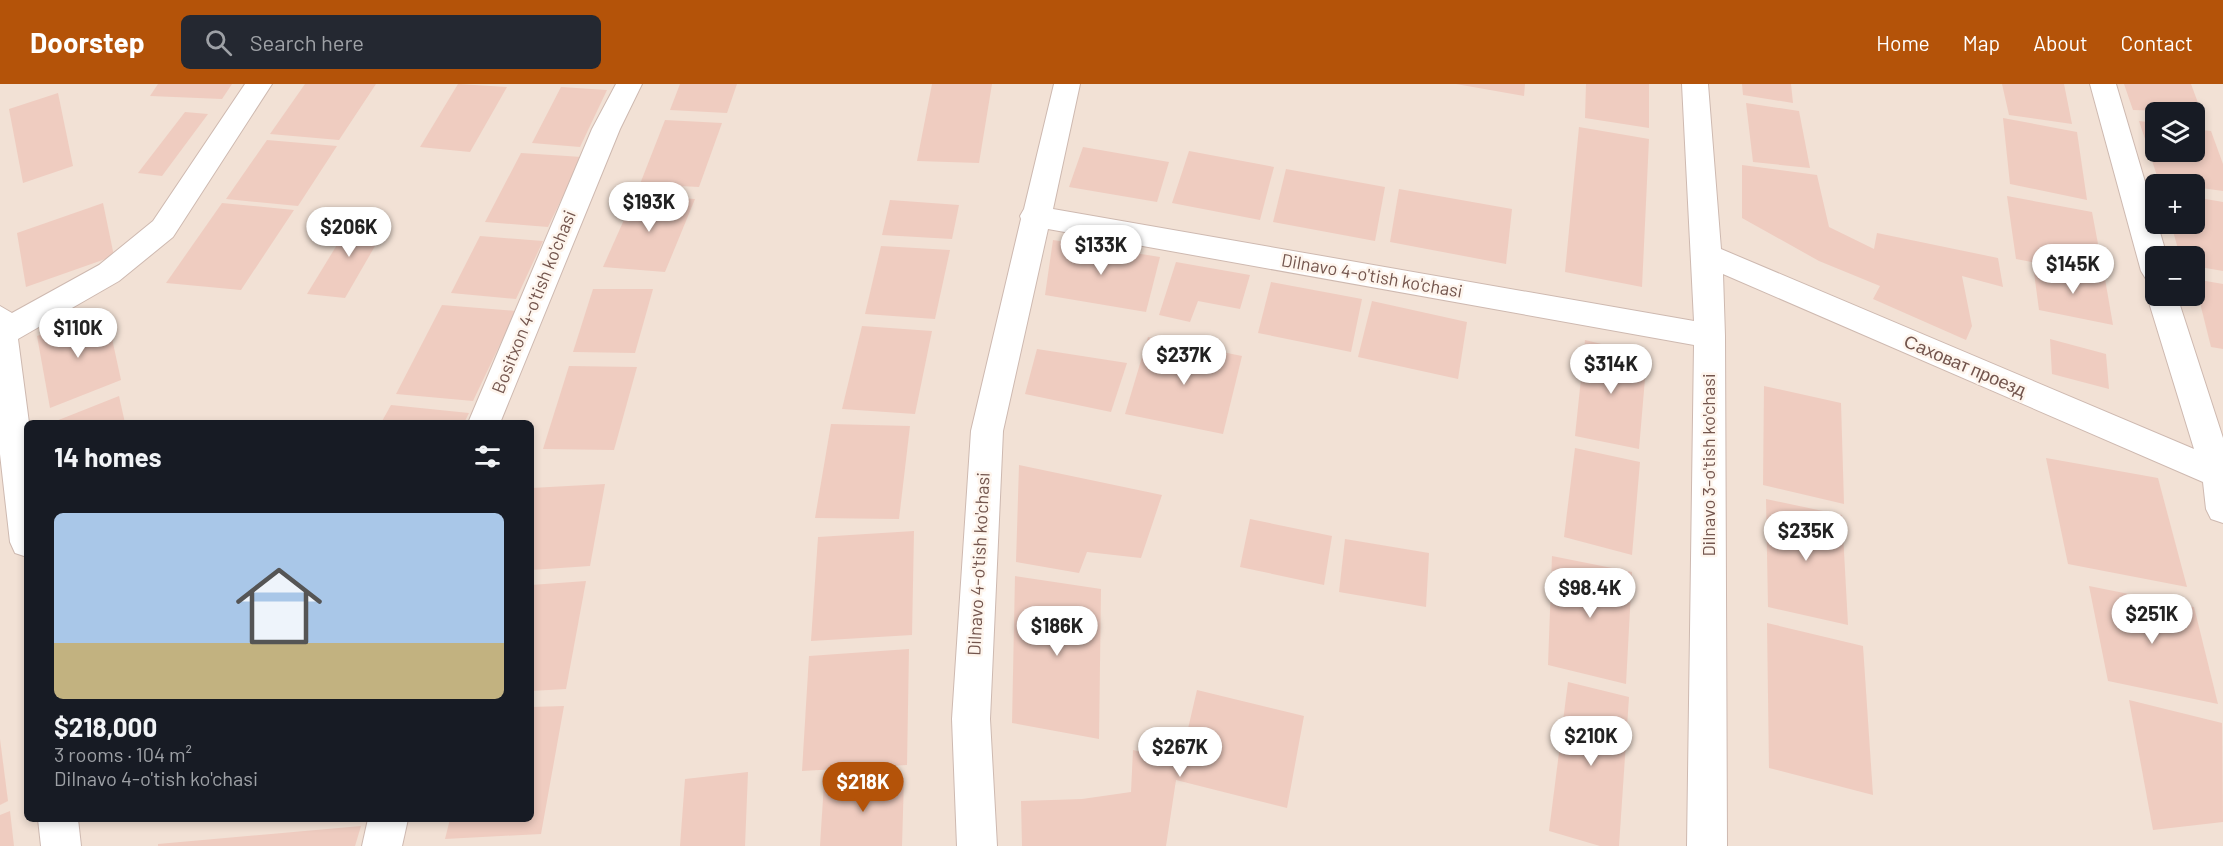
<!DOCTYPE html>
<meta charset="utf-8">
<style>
body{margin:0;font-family:Barlow,sans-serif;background:#242831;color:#f1f3f6;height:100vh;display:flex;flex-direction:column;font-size:22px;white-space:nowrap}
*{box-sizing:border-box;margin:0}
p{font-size:20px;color:#9ea1a6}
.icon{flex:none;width:33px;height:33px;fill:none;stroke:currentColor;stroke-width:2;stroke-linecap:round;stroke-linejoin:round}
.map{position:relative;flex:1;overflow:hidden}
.drawer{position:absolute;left:24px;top:336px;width:510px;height:402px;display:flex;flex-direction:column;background:#171b24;border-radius:9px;box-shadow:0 3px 9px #0003}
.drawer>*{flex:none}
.buttons{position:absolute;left:2145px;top:18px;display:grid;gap:12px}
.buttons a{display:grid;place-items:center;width:60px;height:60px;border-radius:9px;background:#171b24;box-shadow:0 3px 9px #0003;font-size:30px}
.price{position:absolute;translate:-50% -51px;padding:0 14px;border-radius:21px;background:#fff;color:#222;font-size:20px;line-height:39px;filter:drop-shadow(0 2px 3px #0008)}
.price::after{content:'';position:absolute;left:50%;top:36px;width:18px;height:14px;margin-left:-9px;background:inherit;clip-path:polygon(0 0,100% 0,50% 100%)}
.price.active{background:#b45309;color:#fff}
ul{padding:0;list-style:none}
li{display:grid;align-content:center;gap:12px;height:318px;padding:0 30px}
li span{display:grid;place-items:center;height:186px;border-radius:9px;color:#555}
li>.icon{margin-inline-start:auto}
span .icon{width:108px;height:108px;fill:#fffc;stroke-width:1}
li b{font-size:26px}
h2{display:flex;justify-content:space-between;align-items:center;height:72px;padding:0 30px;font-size:26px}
header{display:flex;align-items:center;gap:36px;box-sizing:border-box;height:84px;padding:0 30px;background:#b45309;color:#fff}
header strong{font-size:28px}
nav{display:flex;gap:33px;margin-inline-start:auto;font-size:21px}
.search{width:420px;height:54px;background:#242831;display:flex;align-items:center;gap:15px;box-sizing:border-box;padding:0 21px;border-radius:9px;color:#9ea1a6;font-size:22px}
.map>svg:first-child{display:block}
</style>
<header>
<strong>Doorstep</strong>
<div class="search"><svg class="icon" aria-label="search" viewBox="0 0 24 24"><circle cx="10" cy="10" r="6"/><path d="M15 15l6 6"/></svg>Search here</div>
<nav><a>Home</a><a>Map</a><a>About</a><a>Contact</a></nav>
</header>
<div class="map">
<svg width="2223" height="762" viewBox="0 0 2223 762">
<rect width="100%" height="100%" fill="#fbf0e7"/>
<path fill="#f2e1d5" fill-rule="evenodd" d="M0,0H2223V762H0ZM2156,28H2194V68H2156ZM2156,100H2194V140H2156ZM2156,172H2194V212H2156ZM27,339H531V735H27Z"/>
<g fill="#efccc0">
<polygon points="158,0 232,0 222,15 150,12"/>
<polygon points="305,0 376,0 339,56 270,50"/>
<polygon points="458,0 507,3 470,68 420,63"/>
<polygon points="680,0 737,0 727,29 670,26"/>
<polygon points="932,0 992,0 979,79 917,77"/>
<polygon points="1456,0 1525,0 1524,12"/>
<polygon points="1586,0 1649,0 1649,44 1585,34"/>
<polygon points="1742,0 1791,0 1793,19 1743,11"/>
<polygon points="2002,0 2064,0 2072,40 2009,31"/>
<polygon points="2124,0 2191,0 2204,35 2194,34 2194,28 2133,26"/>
<polygon points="561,3 607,6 580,63 532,59"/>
<polygon points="58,9 73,82 23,99 9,25"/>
<polygon points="1746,19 1799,27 1810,84 1753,78"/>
<polygon points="185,28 208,30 162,92 138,89"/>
<polygon points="2003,34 2077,48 2087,116 2010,100"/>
<polygon points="665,36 722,39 699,103 640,100"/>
<polygon points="2139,37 2156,39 2156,68 2194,68 2194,45 2211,47 2223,80 2223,107 2194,103 2194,100 2159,98"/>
<polygon points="1579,43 1649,55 1642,203 1565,188"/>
<polygon points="267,56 337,62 298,122 226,115"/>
<polygon points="1083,63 1169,78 1157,118 1069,103"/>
<polygon points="1189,67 1274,83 1260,136 1172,119"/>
<polygon points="521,69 582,73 548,143 485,138"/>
<polygon points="1742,81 1817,91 1829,143 1874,165 1877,149 1998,174 2003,203 1962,192 1972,242 1966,256 1873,215 1880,202 1819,177 1742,134"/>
<polygon points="1286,85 1385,103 1375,157 1273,138"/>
<polygon points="1399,105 1512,125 1506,180 1390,158"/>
<polygon points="635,111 695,115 665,188 603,183"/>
<polygon points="2007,112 2092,128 2104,192 2016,175"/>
<polygon points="2194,113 2223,118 2223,187 2194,182 2194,172 2180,172 2171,140 2194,140"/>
<polygon points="890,116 959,121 952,155 882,151"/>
<polygon points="103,119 114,172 26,203 17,149"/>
<polygon points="222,119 294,126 241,206 166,199"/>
<polygon points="354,133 390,136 345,214 307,210"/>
<polygon points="480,152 543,157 516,215 451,209"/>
<polygon points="1053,156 1160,173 1146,228 1045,211"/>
<polygon points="881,162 950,166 935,235 865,230"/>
<polygon points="1176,178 1250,191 1240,225 1198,217 1190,238 1159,231"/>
<polygon points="2033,181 2105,195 2113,241 2039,226"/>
<polygon points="2194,195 2223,200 2223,265 2211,263"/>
<polygon points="1271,198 1362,215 1351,268 1258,249"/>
<polygon points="593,205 653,205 635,269 573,268"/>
<polygon points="1372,217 1467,238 1458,295 1358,273"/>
<polygon points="442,221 516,227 473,317 396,310"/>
<polygon points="106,227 121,296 50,324 37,252"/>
<polygon points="862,242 932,247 915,330 842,325"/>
<polygon points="1148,253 1242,272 1223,350 1125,330"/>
<polygon points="2050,255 2106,270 2109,305 2052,290"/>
<polygon points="1585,256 1647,271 1639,365 1575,352"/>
<polygon points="1037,265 1127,279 1111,328 1025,310"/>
<polygon points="569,282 637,283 614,366 543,365"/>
<polygon points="1764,302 1841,319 1844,420 1763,401"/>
<polygon points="119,312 125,339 56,339 56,337"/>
<polygon points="391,321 469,329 464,339 381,339"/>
<polygon points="831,340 910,342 899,435 815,434"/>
<polygon points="1575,364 1640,378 1632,471 1564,453"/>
<polygon points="2046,374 2158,394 2187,503 2068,480"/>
<polygon points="1019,381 1162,411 1141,474 1087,468 1079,489 1016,478"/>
<polygon points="605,400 590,482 531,486 531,404"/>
<polygon points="1766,415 1842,431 1848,541 1768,523"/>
<polygon points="1250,435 1332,452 1324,501 1240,483"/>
<polygon points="914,447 912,551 811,557 818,453"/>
<polygon points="1345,455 1429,469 1426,523 1339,508"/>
<polygon points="1552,472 1632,488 1626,600 1548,581"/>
<polygon points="1015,492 1101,505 1099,655 1012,639"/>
<polygon points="586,497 566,605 531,607 531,501"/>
<polygon points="2089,502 2194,523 2218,620 2108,597"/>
<polygon points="1767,539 1863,562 1873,711 1769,684"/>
<polygon points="909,565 907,681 802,687 809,572"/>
<polygon points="1568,598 1629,613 1619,762 1600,762 1549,747"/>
<polygon points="1197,606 1304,632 1287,724 1176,696 1166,762 1022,762 1021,717 1082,715 1131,708 1133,666 1179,677 1177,692"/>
<polygon points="2129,616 2222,639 2223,738 2153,746"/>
<polygon points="564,622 541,750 445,755 450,735 531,735 531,623"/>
<polygon points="0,655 8,717 0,721"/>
<polygon points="748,688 745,762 680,762 685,695"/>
<polygon points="904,694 902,762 820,762 824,699"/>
<polygon points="10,727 14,762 0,762 0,731"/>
<polygon points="361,742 355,762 158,762 158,760"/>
</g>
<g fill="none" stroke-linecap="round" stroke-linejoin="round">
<defs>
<g id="street">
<polygon points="245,0 272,0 173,153 119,197 18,255 29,339 27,473 15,469 10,458 0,370 0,222 12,229 99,181 153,137"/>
<polygon points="616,0 642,0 620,45 500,339 468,339 592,45"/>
<polygon points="1054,0 1080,0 1053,125 1694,237 1682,0 1708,0 1721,165 2194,365 2147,212 2151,204 2156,203 2156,212 2177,212 2223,354 2223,439 2211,435 2206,425 2203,398 1723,190 1725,252 1727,762 1687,762 1694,261 1048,145 1003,347 990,635 997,762 957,762 952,635 971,347 1021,135 1020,132 1024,125"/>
<polygon points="2090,0 2116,0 2167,172 2156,172 2156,198 2146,195 2141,187"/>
<polygon points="38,735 78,735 81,762 41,762"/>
<polygon points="368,735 408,735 402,762 362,762"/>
</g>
</defs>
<use href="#street" stroke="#ceb9b0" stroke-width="2"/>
<use href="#street" fill="#fff" fill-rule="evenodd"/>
</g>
<g text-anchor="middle" stroke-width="5" stroke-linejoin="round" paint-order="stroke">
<g font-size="18" fill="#73554d" stroke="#fef5ed">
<text transform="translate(1372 192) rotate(10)" y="6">Dilnavo 4-o'tish ko'chasi</text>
<text transform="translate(534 218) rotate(-68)" y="6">Bositxon 4-o'tish ko'chasi</text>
<text transform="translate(1965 282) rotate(23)" y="6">Саховат проезд</text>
<text transform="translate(1709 381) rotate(-90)" y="6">Dilnavo 3-o'tish ko'chasi</text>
<text transform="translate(979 480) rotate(-87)" y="6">Dilnavo 4-o'tish ko'chasi</text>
</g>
</g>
</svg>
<div class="buttons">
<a><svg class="icon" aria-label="layers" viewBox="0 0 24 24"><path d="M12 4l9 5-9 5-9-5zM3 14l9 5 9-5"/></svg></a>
<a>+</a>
<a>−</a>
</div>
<b class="price" style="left:649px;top:149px">$193K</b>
<b class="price" style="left:349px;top:174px">$206K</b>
<b class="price" style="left:1101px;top:192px">$133K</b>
<b class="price" style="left:2073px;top:211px">$145K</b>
<b class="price" style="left:78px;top:275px">$110K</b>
<b class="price" style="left:1184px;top:302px">$237K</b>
<b class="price" style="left:1611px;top:311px">$314K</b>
<b class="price" style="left:1806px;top:478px">$235K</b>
<b class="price" style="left:1590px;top:535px">$98.4K</b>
<b class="price" style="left:2152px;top:561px">$251K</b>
<b class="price" style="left:1057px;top:573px">$186K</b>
<b class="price" style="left:1591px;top:683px">$210K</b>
<b class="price" style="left:1180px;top:694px">$267K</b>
<b class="price active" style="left:863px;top:729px">$218K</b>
<section class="drawer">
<h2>14 homes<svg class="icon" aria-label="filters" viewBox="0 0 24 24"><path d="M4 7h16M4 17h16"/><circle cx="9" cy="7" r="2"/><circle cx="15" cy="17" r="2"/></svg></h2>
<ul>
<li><span style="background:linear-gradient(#a9c7e8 70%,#c2b280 0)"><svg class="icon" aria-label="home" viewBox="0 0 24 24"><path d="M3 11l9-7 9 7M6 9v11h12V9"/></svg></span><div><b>$218,000</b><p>3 rooms · 104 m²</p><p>Dilnavo 4-o'tish ko'chasi</p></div></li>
</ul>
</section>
</div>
